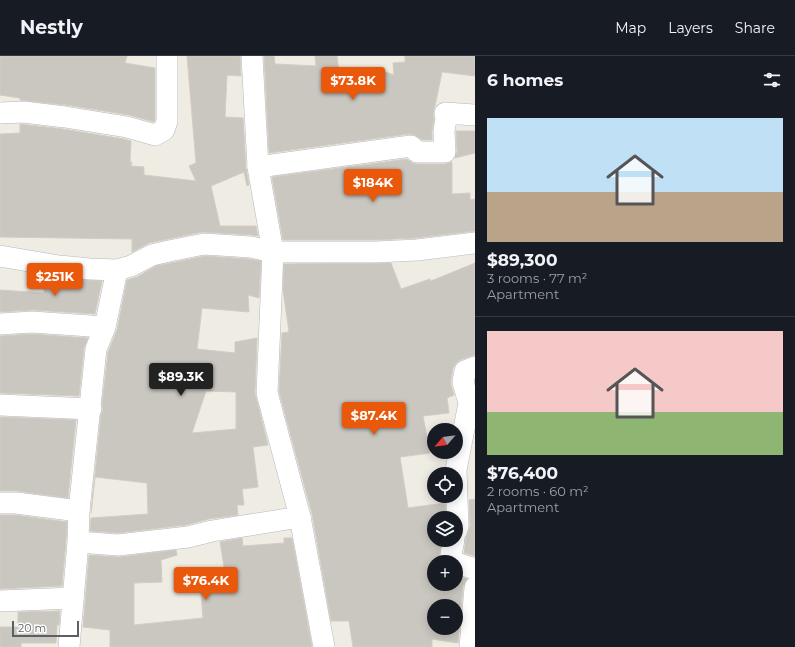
<!DOCTYPE html>
<meta charset="utf-8">
<style>
body{margin:0;font-family:Montserrat,sans-serif;background:#242831;color:#f1f3f6;height:100vh;display:flex;flex-direction:column;font-size:15px;white-space:nowrap}
*{box-sizing:border-box;margin:0}
p{font-size:13px;color:#9ea1a6}
.icon{flex:none;width:22px;height:22px;fill:none;stroke:currentColor;stroke-width:2;stroke-linecap:round;stroke-linejoin:round}
.map{position:relative;flex:1;overflow:hidden}
.sheet{display:flex;flex-direction:column;background:#171b24;width:320px}
.sheet>*{flex:none}
.needle{width:26px;rotate:242deg}
.tools{position:absolute;left:427px;top:367px;display:grid;gap:8px}
.tools a{display:grid;place-items:center;width:36px;height:36px;border-radius:50%;background:#171b24;box-shadow:0 2px 10px #0003;font-size:20px}
.scale{position:absolute;left:12px;bottom:10px;width:67px;box-sizing:border-box;padding-left:4px;border:2px solid #5c6065;border-top:0;font-size:11px;line-height:14px;white-space:nowrap;color:#5c6065;-webkit-text-stroke:3px #fff;paint-order:stroke}
.price{position:absolute;translate:-50% -34px;padding:0 9px;border-radius:4px;background:#ea580c;color:#fff;font-size:13px;line-height:26px;filter:drop-shadow(0 1px 2px #0008)}
.price::after{content:'';position:absolute;left:50%;top:24px;width:12px;height:9px;margin-left:-6px;background:inherit;clip-path:polygon(0 0,100% 0,50% 100%)}
.price.current{background:#222;color:#fff}
ul{padding:0;list-style:none}
li{display:grid;align-content:center;gap:8px;height:212px;padding:0 12px}
li+li{border-top:1px solid #363941}
li span{display:grid;place-items:center;height:124px;border-radius:0px;color:#555}
li>.icon{margin-inline-start:auto}
span .icon{width:72px;height:72px;fill:#fffc;stroke-width:1}
li b{font-size:17px}
h2{display:flex;justify-content:space-between;align-items:center;height:48px;padding:0 12px;font-size:17px}
header{display:flex;align-items:center;gap:24px;box-sizing:border-box;height:56px;padding:0 20px;background:#171b24;border-bottom:1px solid #363941}
header strong{font-size:19px}
nav{display:flex;gap:22px;margin-inline-start:auto;font-size:14px}
main{display:flex;flex:1;min-height:0}
.map>svg:first-child{display:block}
</style>
<header>
<strong>Nestly</strong>
<nav><a>Map</a><a>Layers</a><a>Share</a></nav>
</header>
<main>
<div class="map">
<svg width="475" height="591" viewBox="0 0 475 591">
<rect width="100%" height="100%" fill="#efece4"/>
<g fill="#cac7c1" stroke="#d3cdc2" fill-rule="evenodd">
<polygon points="0,0 127,0 125,7 155,12 155,63 154,66 129,59 66,49 20,44 20,42 0,39"/>
<polygon points="187,0 240,0 241,20 227,19 225,61 243,62 246,112 249,129 247,130 244,116 211,130 220,170 256,170 258,180 252,179 202,176 149,187 132,196 132,183 0,181 0,78 20,77 20,68 63,73 124,83 131,85 130,106 132,106 131,110 144,111 144,119 196,125 189,110 196,107"/>
<polygon points="264,0 274,0 275,8 316,10 315,0 337,0 339,17 377,19 379,14 394,19 393,7 405,6 405,0 475,0 475,20 442,16 435,50 434,52 433,59 434,63 432,75 432,84 422,84 415,79 409,78 269,97"/>
<polygon points="456,75 475,75 475,97 455,102 457,95"/>
<polygon points="407,103 412,107 417,108 445,108 452,106 452,138 470,137 470,144 475,143 475,175 416,182 376,184 283,184 272,121"/>
<path d="M205,200L249,203L261,205L259,242L248,239L249,256L202,252L197,293L235,297V286L257,282L255,337L268,389L253,391L258,431L242,433L244,449H237L238,459L209,463L186,469L118,477L90,475L91,462L148,458L147,427L95,421L91,457L101,359L103,354L102,349L108,296L117,274L127,224L137,221L156,210ZM206,335L236,336V373L192,377Z"/>
<path d="M391,207L401,233L430,223L431,225L475,207V299L471,300L460,304L456,307L453,312L451,324V329L454,339L447,342L449,357L423,360L430,397L400,401L408,452L445,447L446,462H434V484H442L438,506H434V528H456V520L467,523L465,525L463,530L458,587L432,583V591H353L349,565H331L312,458L279,336L282,277L289,276L283,234L284,208ZM434,550H456V572H434Z"/>
<polygon points="44,220 58,222 102,225 95,258 33,254 0,256 0,234 44,237"/>
<polygon points="32,278 88,282 84,292 79,340 0,337 0,280"/>
<polygon points="0,361 76,364 68,442 17,435 0,435"/>
<polygon points="475,443 475,500 464,497 466,483 467,480 470,470 469,444"/>
<polygon points="0,459 15,459 67,466 66,485 62,530 0,533"/>
<polygon points="242,482 243,490 284,487 284,482 292,482 312,591 110,591 110,574 83,571 89,499 119,501 176,494 177,499 161,504 162,526 134,527 134,569 203,562 200,525 226,523 220,486"/>
<polygon points="60,555 59,569 57,569 56,587 21,587 21,591 0,591 0,571 18,571 18,556"/>
</g>
<g fill="none" stroke-linecap="round" stroke-linejoin="round">
<defs>
<g id="street">
<polyline points="252,0 258,111 273,196 267,337 300,461"/>
<polyline points="0,57 24,56 65,61 127,71 155,79 164,74 167,65 167,0"/>
<polyline points="258,111 411,90 417,96 445,96 444,75 446,63 445,57 475,59"/>
<polyline points="0,200 59,210 90,213 117,214"/>
<polyline points="0,268 32,266 105,271"/>
<polyline points="0,349 91,353"/>
<polyline points="0,447 16,447 79,455"/>
<polyline points="456,476 458,470 456,414 469,347 463,326 465,315 475,311"/>
<polyline points="78,486 118,489 188,481 212,475 300,461 324,591"/>
<polyline points="454,506 450,505 452,493 454,484"/>
<polyline points="456,507 475,513"/>
<polyline points="0,545 73,542"/>
<polyline points="69,591 78,486 79,455 96,293 105,271 117,214 131,210 152,199 169,195 204,188 251,191 273,196 376,196 417,194 475,187"/>
<polyline points="470,591 475,531"/>
</g>
</defs>
<use href="#street" stroke="#b5b7bb" stroke-width="22"/>
<use href="#street" stroke="#fff" stroke-width="21"/>
</g>
</svg>
<div class="tools">
<a><svg class="needle" viewBox="-14 -14 28 28"><path d="M0-13l5 13h-10z" fill="#e53935"/><path d="M0 13l5-13h-10z" fill="#9ea1a6"/></svg></a>
<a><svg class="icon" aria-label="locate" viewBox="0 0 24 24"><circle cx="12" cy="12" r="6"/><path d="M12 2v4M12 18v4M2 12h4M18 12h4"/></svg></a>
<a><svg class="icon" aria-label="layers" viewBox="0 0 24 24"><path d="M12 4l9 5-9 5-9-5zM3 14l9 5 9-5"/></svg></a>
<a>+</a>
<a>−</a>
</div>
<div class="scale">20 m</div>
<b class="price" style="left:353px;top:45px">$73.8K</b>
<b class="price" style="left:373px;top:147px">$184K</b>
<b class="price" style="left:55px;top:241px">$251K</b>
<b class="price current" style="left:181px;top:341px">$89.3K</b>
<b class="price" style="left:374px;top:380px">$87.4K</b>
<b class="price" style="left:206px;top:545px">$76.4K</b>
</div>
<section class="sheet">
<h2>6 homes<svg class="icon" aria-label="filters" viewBox="0 0 24 24"><path d="M4 7h16M4 17h16"/><circle cx="9" cy="7" r="2"/><circle cx="15" cy="17" r="2"/></svg></h2>
<ul>
<li><span style="background:linear-gradient(#bfe0f5 60%,#b9a48a 0)"><svg class="icon" aria-label="home" viewBox="0 0 24 24"><path d="M3 11l9-7 9 7M6 9v11h12V9"/></svg></span><div><b>$89,300</b><p>3 rooms · 77 m²</p><p>Apartment</p></div></li>
<li><span style="background:linear-gradient(#f6c9c9 65%,#8fb573 0)"><svg class="icon" aria-label="home" viewBox="0 0 24 24"><path d="M3 11l9-7 9 7M6 9v11h12V9"/></svg></span><div><b>$76,400</b><p>2 rooms · 60 m²</p><p>Apartment</p></div></li>
</ul>
</section>
</main>
